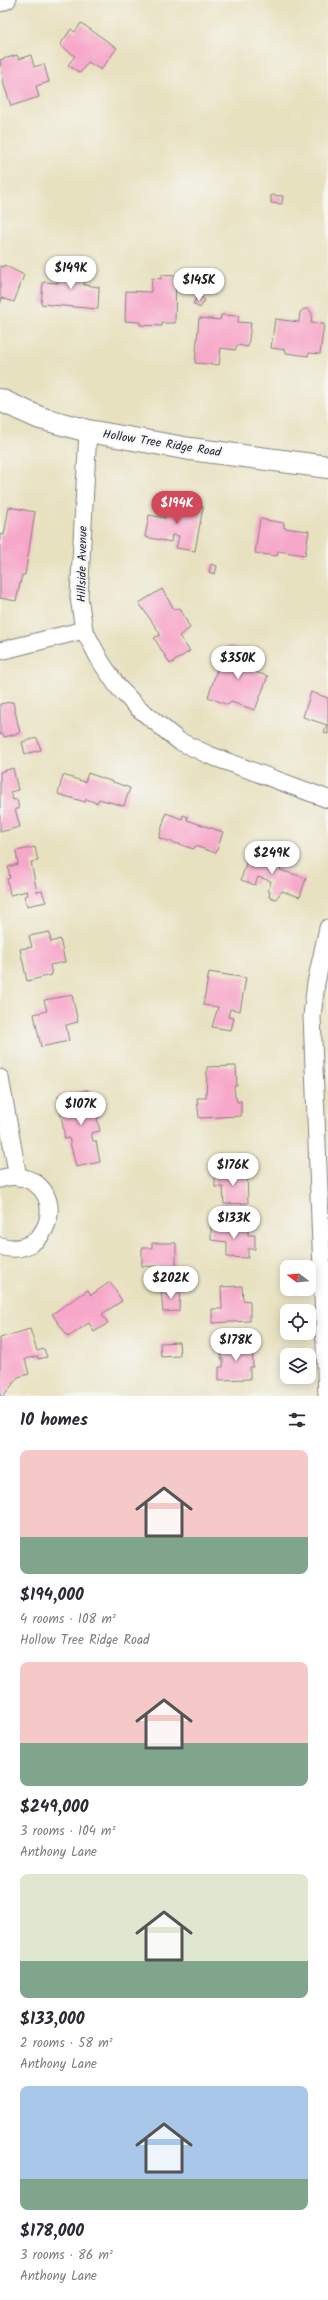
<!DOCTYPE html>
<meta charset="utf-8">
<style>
body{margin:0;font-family:Kalam,sans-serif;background:#f7f7f7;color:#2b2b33;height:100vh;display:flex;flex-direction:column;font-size:15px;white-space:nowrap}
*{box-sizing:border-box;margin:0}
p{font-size:13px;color:#7c7c81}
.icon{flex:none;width:22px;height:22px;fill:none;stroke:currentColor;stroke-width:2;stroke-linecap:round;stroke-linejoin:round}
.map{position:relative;height:1396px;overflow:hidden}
.side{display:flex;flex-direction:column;background:#fff;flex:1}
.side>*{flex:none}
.needle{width:26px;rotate:286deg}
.tools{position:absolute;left:280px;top:1260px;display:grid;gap:8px}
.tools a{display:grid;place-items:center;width:36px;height:36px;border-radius:8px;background:#fff;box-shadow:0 2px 10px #0003;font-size:20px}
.price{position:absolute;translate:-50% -34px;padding:0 9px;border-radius:14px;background:#fff;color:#222;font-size:13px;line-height:26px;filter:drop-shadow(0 1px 2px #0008)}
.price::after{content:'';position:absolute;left:50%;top:24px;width:12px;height:9px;margin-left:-6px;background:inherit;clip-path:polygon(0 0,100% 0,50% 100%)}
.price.selected{background:#d1495b;color:#fff}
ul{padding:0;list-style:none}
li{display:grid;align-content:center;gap:8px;height:212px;padding:0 20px}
li span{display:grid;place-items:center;height:124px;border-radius:8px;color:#555}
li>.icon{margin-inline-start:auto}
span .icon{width:72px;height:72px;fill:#fffc;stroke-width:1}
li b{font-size:17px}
h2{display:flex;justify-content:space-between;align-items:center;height:48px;padding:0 20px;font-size:17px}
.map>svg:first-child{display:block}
</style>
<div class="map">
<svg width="328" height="1396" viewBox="0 0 328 1396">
<rect width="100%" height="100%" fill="#f6f6f2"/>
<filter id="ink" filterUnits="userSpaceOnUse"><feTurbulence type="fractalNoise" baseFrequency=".025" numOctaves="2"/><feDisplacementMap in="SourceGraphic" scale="8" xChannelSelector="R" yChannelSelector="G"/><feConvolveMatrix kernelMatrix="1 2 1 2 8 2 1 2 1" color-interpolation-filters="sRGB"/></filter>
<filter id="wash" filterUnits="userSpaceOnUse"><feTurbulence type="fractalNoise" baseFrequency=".012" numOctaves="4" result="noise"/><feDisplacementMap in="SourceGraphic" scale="16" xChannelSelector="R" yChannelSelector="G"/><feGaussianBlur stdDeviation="0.9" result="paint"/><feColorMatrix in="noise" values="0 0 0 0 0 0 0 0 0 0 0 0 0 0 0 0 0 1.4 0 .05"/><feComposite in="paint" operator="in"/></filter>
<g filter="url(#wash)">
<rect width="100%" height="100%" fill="#e8e1c0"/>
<g id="blocks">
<g fill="#f7a7c9">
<polygon points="81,23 117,48 101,70 88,62 80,73 68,65 75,56 60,45 71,29 75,32"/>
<polygon points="17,55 19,59 31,55 34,67 44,64 49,82 36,86 39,97 11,106 4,85 0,60"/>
<polygon points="271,195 283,196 282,204 271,203"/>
<polygon points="70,263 86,265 84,285 99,287 98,309 41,304 43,282 58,283 59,274 69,275"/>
<polygon points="4,265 24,275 14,302 2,298 0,304 0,266 3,267"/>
<polygon points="161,275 176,276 175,323 162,323 162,326 140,325 140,322 125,321 126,291 151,292 152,278 161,279"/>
<polygon points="198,295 205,300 200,308 193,304"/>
<polygon points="304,309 309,309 312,314 311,323 324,324 320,354 309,353 308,356 286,353 286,350 271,348 275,319 299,322 300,312"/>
<polygon points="221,315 239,316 238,322 251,323 248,347 237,345 235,350 221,348 219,365 195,363 199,318 220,320"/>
<polygon points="186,503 197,503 203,507 195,551 176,548 179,536 172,535 171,542 145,537 149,515 165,518 167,505 179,507 179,504"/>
<polygon points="9,507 35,512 25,575 22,575 16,601 0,598 0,534 4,535"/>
<polygon points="260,519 284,523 284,528 309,531 305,555 278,551 277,556 255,553"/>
<polygon points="211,564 217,566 215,574 209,572"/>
<polygon points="162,589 174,609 180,608 190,628 179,636 190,651 170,664 154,638 160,635 159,632 139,603"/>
<polygon points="229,645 259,655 254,672 268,676 255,710 231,702 228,705 208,697 220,661 224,662"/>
<polygon points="311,692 328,698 328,734 324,733 327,725 303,717"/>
<polygon points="11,702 13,702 20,733 4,737 3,734 0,735 0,704"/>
<polygon points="37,738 41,750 25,754 22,742"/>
<polygon points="13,768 18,790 10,792 13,800 17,799 19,809 15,809 20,827 0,832 0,772"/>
<polygon points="88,773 130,788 124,806 99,799 97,803 86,799 85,802 58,794 63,775 85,782"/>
<polygon points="166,813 182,819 183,815 188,817 187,820 223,832 216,853 195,846 194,849 159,838"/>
<polygon points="35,847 38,861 31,862 37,892 42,891 46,902 27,906 24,896 28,895 27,891 10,895 7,879 10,878 8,867 18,864 16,851"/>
<polygon points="250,850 283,860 280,870 306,878 300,897 282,891 276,899 269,897 270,892 268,891 271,881 258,877 255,885 241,880"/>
<polygon points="49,932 51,942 60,939 65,962 50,965 52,975 27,981 20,949 32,947 29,936"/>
<polygon points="209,972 246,978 240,1011 230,1009 228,1017 234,1018 231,1030 212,1027 218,1007 203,1005"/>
<polygon points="72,995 78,1022 66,1025 69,1041 41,1047 34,1014 47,1011 44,1000"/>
<polygon points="236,1066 237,1086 234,1086 235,1097 236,1097 237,1102 241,1101 241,1116 199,1118 197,1098 206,1098 207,1067"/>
<polygon points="88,1090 90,1101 96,1100 99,1117 97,1118 100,1131 91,1133 93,1141 96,1141 100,1162 76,1167 69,1138 65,1139 58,1096"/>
<polygon points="247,1172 248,1203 224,1204 223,1187 215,1187 215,1174"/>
<polygon points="211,1226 248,1227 248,1235 255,1235 255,1249 248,1249 248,1258 227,1257 227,1242 211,1240"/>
<polygon points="152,1243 176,1243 176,1267 142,1266 142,1248 152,1248"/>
<polygon points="110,1282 122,1301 102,1314 108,1323 94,1332 89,1323 68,1337 52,1314 88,1290 91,1295"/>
<polygon points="242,1286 243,1300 250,1301 250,1321 212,1323 212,1309 222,1309 221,1287"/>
<polygon points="180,1288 179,1311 163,1312 161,1289"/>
<polygon points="30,1329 37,1351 44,1349 47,1357 38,1359 38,1356 25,1359 29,1374 18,1377 4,1396 0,1396 0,1338"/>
<polygon points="179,1342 180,1356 161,1357 160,1343"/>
<polygon points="252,1344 253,1367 250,1367 250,1379 219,1380 219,1367 223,1367 223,1359 221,1359 222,1346"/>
</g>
</g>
</g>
<g filter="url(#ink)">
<use href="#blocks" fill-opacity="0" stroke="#85827e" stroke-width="1"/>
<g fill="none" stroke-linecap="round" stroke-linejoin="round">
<defs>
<g id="minor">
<polyline points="0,3 7,0"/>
<polyline points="88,431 79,597 84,630 101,662 118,687 137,707 179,741 209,755 328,799"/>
<polyline points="0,651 84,630"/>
<polyline points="0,1078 18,1177"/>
<path d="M0,1179C8,1176 16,1176 24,1178C69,1191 49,1261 0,1246"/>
<polyline points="327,1396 312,1016 316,983 328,928"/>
</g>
<polyline id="secondary" points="0,400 40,418 88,431 190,449 328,467"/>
</defs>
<use href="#minor" stroke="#85827e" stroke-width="19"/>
<use href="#secondary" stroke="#85827e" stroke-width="24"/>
<use href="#minor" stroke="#fff" stroke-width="17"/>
<use href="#secondary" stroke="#fff" stroke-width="22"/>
</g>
</g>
<g text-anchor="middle" stroke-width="4" stroke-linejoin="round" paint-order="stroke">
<g font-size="12" fill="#22223b" stroke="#f6f6f2">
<text transform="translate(162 443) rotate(9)" y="4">Hollow Tree Ridge Road</text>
<text transform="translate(82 564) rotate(-89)" y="4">Hillside Avenue</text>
</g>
</g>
</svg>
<div class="tools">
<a><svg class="needle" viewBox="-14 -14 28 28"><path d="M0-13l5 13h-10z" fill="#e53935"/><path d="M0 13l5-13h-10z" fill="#7c7c81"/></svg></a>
<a><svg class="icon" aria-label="locate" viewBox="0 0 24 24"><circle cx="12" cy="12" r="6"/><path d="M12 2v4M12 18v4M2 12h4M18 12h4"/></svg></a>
<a><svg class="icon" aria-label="layers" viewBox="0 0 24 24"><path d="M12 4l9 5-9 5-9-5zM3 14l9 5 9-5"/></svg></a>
</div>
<b class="price" style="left:71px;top:290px">$149K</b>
<b class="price" style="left:199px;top:302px">$145K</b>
<b class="price selected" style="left:177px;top:525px">$194K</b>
<b class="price" style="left:238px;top:680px">$350K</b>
<b class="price" style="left:272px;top:875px">$249K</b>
<b class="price" style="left:81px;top:1126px">$107K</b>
<b class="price" style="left:233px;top:1187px">$176K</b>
<b class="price" style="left:234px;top:1240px">$133K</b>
<b class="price" style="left:171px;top:1300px">$202K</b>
<b class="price" style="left:236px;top:1362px">$178K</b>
</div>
<section class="side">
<h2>10 homes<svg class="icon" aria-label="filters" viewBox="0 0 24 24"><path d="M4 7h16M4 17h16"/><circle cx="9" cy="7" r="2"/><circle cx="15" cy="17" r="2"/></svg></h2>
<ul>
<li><span style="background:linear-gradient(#f6c9c9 70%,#7fa58c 0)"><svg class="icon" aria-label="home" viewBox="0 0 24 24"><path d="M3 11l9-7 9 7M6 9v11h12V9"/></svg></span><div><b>$194,000</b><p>4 rooms · 108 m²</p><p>Hollow Tree Ridge Road</p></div></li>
<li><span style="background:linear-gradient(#f6c9c9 65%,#7fa58c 0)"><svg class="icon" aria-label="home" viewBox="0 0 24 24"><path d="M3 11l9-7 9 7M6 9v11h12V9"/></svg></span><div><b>$249,000</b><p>3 rooms · 104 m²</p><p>Anthony Lane</p></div></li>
<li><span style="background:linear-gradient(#dfe7d0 70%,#7fa58c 0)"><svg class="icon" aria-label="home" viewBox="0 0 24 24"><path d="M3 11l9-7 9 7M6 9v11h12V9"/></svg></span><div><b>$133,000</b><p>2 rooms · 58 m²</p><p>Anthony Lane</p></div></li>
<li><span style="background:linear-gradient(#a9c7e8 75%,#7fa58c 0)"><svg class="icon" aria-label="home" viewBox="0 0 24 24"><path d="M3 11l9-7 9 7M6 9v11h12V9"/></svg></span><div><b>$178,000</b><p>3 rooms · 86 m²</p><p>Anthony Lane</p></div></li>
</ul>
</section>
